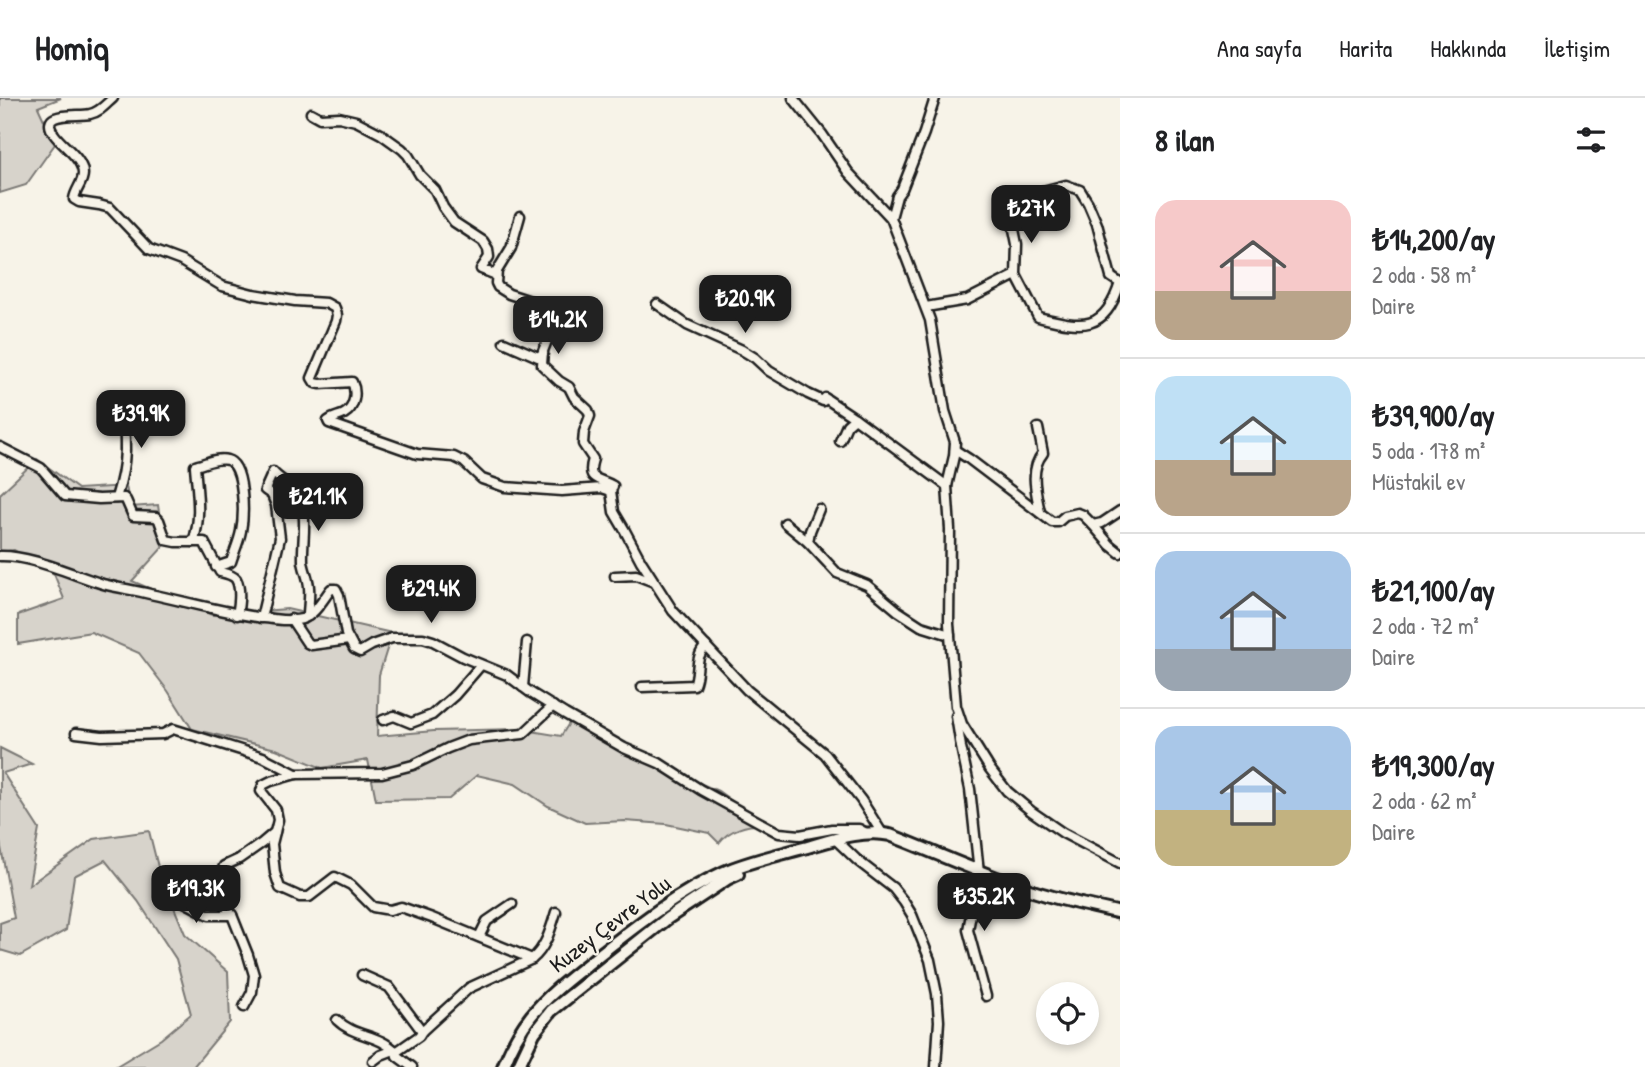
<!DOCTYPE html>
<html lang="tr">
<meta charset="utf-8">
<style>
body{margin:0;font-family:"Patrick Hand",sans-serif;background:#f6f6f6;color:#202124;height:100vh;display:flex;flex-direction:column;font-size:26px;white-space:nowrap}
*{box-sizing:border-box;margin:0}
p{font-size:23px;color:#757577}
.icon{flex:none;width:38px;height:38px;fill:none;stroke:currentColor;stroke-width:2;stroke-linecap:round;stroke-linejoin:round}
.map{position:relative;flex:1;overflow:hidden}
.side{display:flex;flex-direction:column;background:#fff;width:525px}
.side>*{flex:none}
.tools{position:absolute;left:1036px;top:884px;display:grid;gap:14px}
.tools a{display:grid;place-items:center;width:63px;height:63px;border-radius:50%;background:#fff;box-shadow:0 4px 10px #0003;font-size:35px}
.price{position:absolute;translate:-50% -60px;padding:0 16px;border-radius:14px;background:#1c1c1c;color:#fff;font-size:23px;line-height:46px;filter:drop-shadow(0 2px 4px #0008)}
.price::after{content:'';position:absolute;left:50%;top:42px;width:21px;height:16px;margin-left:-10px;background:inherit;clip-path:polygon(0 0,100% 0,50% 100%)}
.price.on{background:#222;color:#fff}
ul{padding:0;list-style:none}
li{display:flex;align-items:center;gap:21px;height:175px;padding:0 35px}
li+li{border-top:2px solid #e0e0e0}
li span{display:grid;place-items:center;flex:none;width:196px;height:140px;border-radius:21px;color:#555}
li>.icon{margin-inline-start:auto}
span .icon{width:84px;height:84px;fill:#fffc;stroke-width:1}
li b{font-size:30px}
h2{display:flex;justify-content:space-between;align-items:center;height:84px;padding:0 35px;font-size:30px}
header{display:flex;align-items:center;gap:42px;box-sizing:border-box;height:98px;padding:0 35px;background:#fff;border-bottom:2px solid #e0e0e0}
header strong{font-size:33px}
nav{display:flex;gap:38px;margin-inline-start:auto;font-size:24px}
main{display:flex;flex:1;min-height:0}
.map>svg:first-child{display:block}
</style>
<header>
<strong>Homiq</strong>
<nav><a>Ana sayfa</a><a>Harita</a><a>Hakkında</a><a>İletişim</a></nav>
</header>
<main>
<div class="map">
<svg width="1120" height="969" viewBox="0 0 1120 969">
<rect width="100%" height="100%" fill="#f7f3e8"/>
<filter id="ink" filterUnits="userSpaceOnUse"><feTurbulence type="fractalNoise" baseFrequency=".0143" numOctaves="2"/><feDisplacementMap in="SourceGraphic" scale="14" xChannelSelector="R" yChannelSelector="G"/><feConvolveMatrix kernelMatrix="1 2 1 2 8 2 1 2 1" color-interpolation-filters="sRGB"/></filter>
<g filter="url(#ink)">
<g fill="#d7d3cb" stroke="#7a7874" stroke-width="2">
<polygon points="0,0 61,0 38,9 55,46 26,87 0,95"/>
<path d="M37,361L78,391L126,388L130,409L158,407L164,448L132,483L212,517L287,511L392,535L379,577L377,638L434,633L519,631L561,638L571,622L629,655L718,693L765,727C748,726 729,731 719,745L709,735L666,726L625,723L585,725L548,708L515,686L477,677L449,701L376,702L368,662L322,670L276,651L192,631L168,593L139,555L91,534L18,546V517L64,501L54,476L14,452L0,454V396Z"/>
<polygon points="0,650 32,666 3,675 39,731 29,787 94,741 149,733 159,773 185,836 228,874 230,924 193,969 115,969 161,941 191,916 176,861 138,803 105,762 74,778 66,832 20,858 0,852 0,825 14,820 0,744"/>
</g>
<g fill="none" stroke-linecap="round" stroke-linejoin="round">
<defs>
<g id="minor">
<path d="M113,0C106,6 100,14 90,16C79,19 37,12 54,36C62,48 83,60 83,76C83,85 75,92 74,101L79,104L99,107L110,110L149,151L181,163L222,188L253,196L295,203L326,205L335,210L337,217L336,223L312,280L315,285L320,286L352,284C357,294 355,310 344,316C338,319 333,319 328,323L329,325L417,356L454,359L464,364L482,381L505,389L562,393L602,390L611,393L614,414L624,431L641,463L673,513L747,592L825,656L861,702L882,735"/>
<polyline points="793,0 822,36 848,74 891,120"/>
<polyline points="935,0 924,35 902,91 897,98 891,120 930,222 945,313 955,344 954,358 947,388 950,431 949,526 956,608 962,626 990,671 1007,693 1031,713 1063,735 1120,765"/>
<polyline points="311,15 320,20 339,19 356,23 381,36 402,51 408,57 420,77 435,92 443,109 454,124 483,143 488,151 489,159 481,171 496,177"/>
<path d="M1066,87L1080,92L1088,105L1097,126L1111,179L1120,185C1104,236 1081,229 1038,219L1016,177L1017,146L1008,102Z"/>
<path d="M520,118L511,150L497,173L496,185L498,189L509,196L549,209L557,217L543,253L542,267L559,283L569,289L574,299L588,312L590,318L584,334L583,346L593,361C586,384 598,379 613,388L611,393"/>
<polyline points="657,206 687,227 742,252 755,260 769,273 808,296 823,303 825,300 855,320 947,388"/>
<polyline points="926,209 967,202 1016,177"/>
<polyline points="504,244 538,259 543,255"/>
<path d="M1038,330L1043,355C1029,372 1036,394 1040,414"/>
<polyline points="840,343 847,327 855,320"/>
<path d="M0,349L41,370L65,398L99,401L124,400L126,402L133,418L156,419L159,422L166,442L176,444H204L220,474C224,475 233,477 236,481C241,490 239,507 237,517"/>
<polyline points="955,352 969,361 1052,424 1058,424 1065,418 1078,415 1083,417 1093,427 1102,425 1120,413"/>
<path d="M116,400C127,366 128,338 119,304"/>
<polyline points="819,411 810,433 808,444 837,475 867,487 898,513 921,528 950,537"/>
<polyline points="785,425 808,444"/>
<polyline points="1093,427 1110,447 1120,455"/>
<path d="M193,444C202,419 197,394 195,368C204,366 217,359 227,362C245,366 244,418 241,433C239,444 234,454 231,464L216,469"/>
<path d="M0,458C30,457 73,477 103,486C118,490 134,492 150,496C188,504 225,515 264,520C276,521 290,524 302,521C315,517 323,501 331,491H336L339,497L346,536L354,551L360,554L372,547L392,540H423L433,543L463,559L507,577L531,595L565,616L624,650L659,665L701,692L779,735L800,737L832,731H859L866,735"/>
<polyline points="615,478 636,477 654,484"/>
<path d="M261,520L280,440L276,407L272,397L265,392L273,374C280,383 291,385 297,396C309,417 302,440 303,463C304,472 309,481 309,490C310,499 308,509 308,518"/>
<polyline points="291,521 307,545 311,547 349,542"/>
<polyline points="523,589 527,544"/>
<path d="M642,589L694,587C700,573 694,559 706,548"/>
<polyline points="956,618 961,649 970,691 979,774 968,832 986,898"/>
<polyline points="383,622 394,618 411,625 432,617 455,597 481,567"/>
<polyline points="76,635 102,638 163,636 173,631 263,659 296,676"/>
<polyline points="835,741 858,763 893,790 904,804 912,817 930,862 937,896 939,923 936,969"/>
<polyline points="171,797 209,817 232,817"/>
<polyline points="479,839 487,823 512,806"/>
<polyline points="532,861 432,820 401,809 390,812 373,809 351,787 335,779 309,799 300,799 280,790 275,775 272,746 278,722 276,712 261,693 263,687 271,683 296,676 382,675 413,667 448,650 469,642 523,636 553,608"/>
<polyline points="362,877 389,889 422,933"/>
<polyline points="244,909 252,894 254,877 248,857 232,817 224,805 219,792 221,776 224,768 239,761 262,745 275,734"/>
<path d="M337,922C354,939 379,936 396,954"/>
<polyline points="373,963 381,957 394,952"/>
<path d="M412,969L397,958L396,954L419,938L422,933L469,890L532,861C546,850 551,830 556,814"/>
</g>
<g id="major">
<path d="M503,969C510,951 519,933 531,918C550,894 576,876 599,857C638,826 678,795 724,774C752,762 782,756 811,748C835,741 865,731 890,737C939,756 986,778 1036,794C1064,803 1092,808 1120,815"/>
<polyline points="518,969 534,935 551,913 668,820 727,781 738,776"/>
</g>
</defs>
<use href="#minor" stroke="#1c1c1c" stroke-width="13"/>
<use href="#major" stroke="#1c1c1c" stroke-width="16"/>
<use href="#minor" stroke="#f7f3e8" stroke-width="8"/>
<use href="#major" stroke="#f7f3e8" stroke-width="10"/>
</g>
</g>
<g text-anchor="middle" stroke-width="5" stroke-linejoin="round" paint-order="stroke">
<g font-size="23" fill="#1c1c1c" stroke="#f7f3e8">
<text transform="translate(610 826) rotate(-37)" y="8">Kuzey Çevre Yolu</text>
</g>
</g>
</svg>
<div class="tools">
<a><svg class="icon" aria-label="locate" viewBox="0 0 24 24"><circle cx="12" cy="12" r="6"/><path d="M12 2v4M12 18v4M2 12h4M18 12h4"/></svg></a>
</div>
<b class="price" style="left:1031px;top:147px">₺27K</b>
<b class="price" style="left:745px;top:237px">₺20.9K</b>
<b class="price on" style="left:558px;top:258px">₺14.2K</b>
<b class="price" style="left:141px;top:352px">₺39.9K</b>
<b class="price" style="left:318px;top:435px">₺21.1K</b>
<b class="price" style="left:431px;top:527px">₺29.4K</b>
<b class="price" style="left:196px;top:827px">₺19.3K</b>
<b class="price" style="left:984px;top:835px">₺35.2K</b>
</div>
<section class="side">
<h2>8 ilan<svg class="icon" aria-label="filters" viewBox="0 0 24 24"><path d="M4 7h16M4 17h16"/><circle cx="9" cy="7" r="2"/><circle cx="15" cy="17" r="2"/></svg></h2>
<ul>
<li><span style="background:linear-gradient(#f6c9c9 65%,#b9a48a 0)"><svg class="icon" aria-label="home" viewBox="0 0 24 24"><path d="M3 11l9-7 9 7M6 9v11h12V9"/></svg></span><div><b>₺14,200/ay</b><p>2 oda · 58 m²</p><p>Daire</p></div></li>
<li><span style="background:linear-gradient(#bfe0f5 60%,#b9a48a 0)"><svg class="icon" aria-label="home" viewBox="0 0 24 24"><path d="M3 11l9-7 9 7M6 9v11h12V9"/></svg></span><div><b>₺39,900/ay</b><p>5 oda · 178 m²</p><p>Müstakil ev</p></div></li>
<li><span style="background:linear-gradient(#a9c7e8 70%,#9aa5b1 0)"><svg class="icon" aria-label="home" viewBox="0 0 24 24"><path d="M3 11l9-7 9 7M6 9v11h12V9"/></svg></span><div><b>₺21,100/ay</b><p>2 oda · 72 m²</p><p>Daire</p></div></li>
<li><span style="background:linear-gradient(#a9c7e8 60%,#c2b280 0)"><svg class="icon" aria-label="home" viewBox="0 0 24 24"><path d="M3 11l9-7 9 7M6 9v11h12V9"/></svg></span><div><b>₺19,300/ay</b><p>2 oda · 62 m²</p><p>Daire</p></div></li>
</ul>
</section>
</main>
